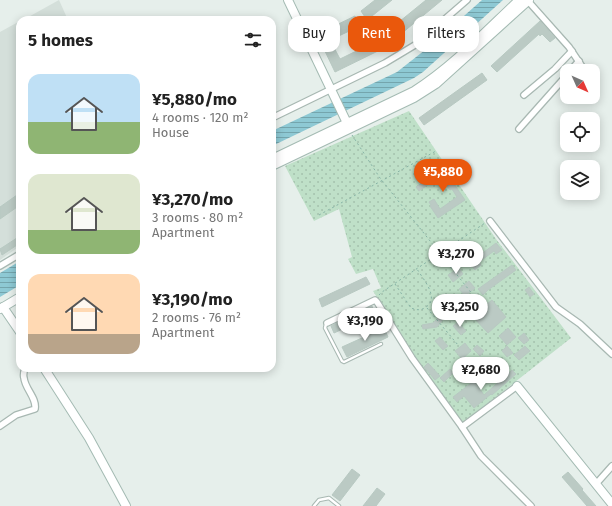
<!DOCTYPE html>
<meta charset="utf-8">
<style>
body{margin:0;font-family:"Fira Sans",sans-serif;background:#f2f2f2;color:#222;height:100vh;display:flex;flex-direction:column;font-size:15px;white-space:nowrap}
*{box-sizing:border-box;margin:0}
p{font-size:13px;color:#767676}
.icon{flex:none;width:22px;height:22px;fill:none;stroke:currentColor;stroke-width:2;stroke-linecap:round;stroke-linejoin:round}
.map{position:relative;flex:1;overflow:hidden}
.panel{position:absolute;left:16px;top:16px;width:260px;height:356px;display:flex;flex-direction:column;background:#fff;border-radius:12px;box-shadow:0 2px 10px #0003}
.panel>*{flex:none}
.banner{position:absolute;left:288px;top:16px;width:264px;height:36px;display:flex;gap:8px}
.needle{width:26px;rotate:135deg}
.tools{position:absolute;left:560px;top:64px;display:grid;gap:8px}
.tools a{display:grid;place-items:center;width:40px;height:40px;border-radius:8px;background:#fff;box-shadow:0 2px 10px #0003;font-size:20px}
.price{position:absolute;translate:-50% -34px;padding:0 9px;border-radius:14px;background:#fff;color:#222;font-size:13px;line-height:26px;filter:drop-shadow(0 1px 2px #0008)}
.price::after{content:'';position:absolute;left:50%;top:24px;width:12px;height:9px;margin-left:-6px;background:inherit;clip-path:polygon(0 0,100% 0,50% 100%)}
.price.selected{background:#ea580c;color:#fff}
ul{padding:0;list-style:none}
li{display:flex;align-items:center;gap:12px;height:100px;padding:0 12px}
li span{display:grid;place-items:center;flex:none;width:112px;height:80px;border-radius:12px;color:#555}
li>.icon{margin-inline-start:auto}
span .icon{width:48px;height:48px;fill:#fffc;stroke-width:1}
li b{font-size:17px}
h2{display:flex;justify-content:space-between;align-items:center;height:48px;padding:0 12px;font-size:17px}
.pill{padding:0 14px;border-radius:12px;background:#fff;box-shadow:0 2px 10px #0003;font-size:14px;line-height:36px}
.pill.selected{background:#ea580c;color:#fff}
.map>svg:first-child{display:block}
</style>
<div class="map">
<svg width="612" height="506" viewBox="0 0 612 506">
<defs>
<pattern id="park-dots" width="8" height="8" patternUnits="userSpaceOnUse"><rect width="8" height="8" fill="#bfe0c8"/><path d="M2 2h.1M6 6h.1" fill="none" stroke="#a4c1ad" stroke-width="1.8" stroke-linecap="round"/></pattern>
<pattern id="water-rules" width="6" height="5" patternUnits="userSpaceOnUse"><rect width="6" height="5" fill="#8ec9d4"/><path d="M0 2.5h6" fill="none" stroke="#74a5ad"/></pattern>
</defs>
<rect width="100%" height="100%" fill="#e6efeb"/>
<g fill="#d4dfda">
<polygon points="59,0 68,20 23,20"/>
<polygon points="20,21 20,246 0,260 0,32"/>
</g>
<polygon fill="url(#park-dots)" points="409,111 496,239 571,338 463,423 422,369 373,291 381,288 373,269 356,274 348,259 352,257 339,209 314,221 285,166"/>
<g fill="url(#water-rules)">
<polygon points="482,0 503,0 423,72 414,78 272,146 272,131 397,72 430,46"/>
<polygon points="20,261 20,285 0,297 0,273"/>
</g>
<g fill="#bbcac4" stroke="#b8c9c2">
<polygon points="375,0 392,0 367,20 361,11"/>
<polygon points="426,0 442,0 384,48 335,72 312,24 323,19 328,29 355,16 360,26 330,40 340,59 379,40 378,39"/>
<polygon points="540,21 555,38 550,42 542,34 540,36 539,34 497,72 491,66"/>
<polygon points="482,73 487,80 424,125 419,118"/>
<polygon points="443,168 465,200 438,218 430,206 431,205 429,202 434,199 440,209 457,197 452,189 450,190 440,176 419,191 416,187"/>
<polygon points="17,195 20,200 20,205 0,219 0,207"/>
<polygon points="20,236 20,243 2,255 0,249"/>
<polygon points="496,243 502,250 496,254 494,251 479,262 481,265 475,270 468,261 475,256 476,258"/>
<polygon points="512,265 516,270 488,290 483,295 478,289"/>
<polygon points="459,268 463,274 453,282 448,275"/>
<polygon points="366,277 370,284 322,307 319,299"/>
<polygon points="469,281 475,288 465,296 459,289"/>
<polygon points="529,287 534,294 530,297 525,290"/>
<polygon points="465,298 471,304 465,308 460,302"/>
<polygon points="492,300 506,317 488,333 473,317 477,313 476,311 485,303 487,304"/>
<polygon points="372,306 375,314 334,333 331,326"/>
<polygon points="446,310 442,321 437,327 423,329 422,325 433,323"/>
<polygon points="458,322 466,331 461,335 453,326"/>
<polygon points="384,328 388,337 347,357 342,347"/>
<polygon points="508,328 516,337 507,345 499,336"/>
<polygon points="524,333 529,340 524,344 518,338"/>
<polygon points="440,337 448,346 443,350 435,341"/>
<polygon points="465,343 471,351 462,359 455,351"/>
<polygon points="477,345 484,351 480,356 473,349"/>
<polygon points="507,346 513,353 507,357 502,351"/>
<polygon points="525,346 530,351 519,360 514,355"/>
<polygon points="481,358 491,370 480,379 470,368"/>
<polygon points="460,360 466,367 462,371 456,364"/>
<polygon points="428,363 440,376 435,380 424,367"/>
<polygon points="450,369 453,373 444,382 440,378"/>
<polygon points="512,370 516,374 492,395 491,394 474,408 464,396 457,402 453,397 474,381 484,395"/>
<polygon points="352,469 360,475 340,501 332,495"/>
<polygon points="568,472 583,489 582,490 596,506 587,506 562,477"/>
<polygon points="377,488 385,494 376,506 363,506"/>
</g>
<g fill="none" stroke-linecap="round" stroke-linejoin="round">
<defs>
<g id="lane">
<polyline points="326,324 325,328 342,361 344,362 381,344"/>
<polyline points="314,506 319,500 329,498 339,506"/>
</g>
<g id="street">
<polyline points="528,1 569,47 585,71"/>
<polyline points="570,71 579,61"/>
<polyline points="524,95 555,69 572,51"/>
<polyline points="272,118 385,63 415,45 467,0"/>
<polyline points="519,129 567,75"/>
<polyline points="490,221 556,307 580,324 612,354"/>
<polyline points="0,266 20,254"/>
<polyline points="327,323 375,300 377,302 412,358 462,427 517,386"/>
<path d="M0,426L16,415L35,409C37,398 25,389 24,378C23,375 24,371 25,368"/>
<polyline points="462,427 481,456 531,506"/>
<polyline points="596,484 612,466"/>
</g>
<g id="secondary">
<polyline points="288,0 347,123"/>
<path d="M272,159L414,91C453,66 486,31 519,0"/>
<polyline points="272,166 414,98 436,84 529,0"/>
<polyline points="3,307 20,332"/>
<polyline points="0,309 20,297"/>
<polyline points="44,368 89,438 126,506"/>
<polyline points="517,386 612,504"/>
</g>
</defs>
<use href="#lane" stroke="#a8b8b2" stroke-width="4.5"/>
<use href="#street" stroke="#a8b8b2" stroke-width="8"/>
<use href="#secondary" stroke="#a4bbb3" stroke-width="10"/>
<g stroke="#86b3a5" stroke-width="1" stroke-dasharray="2 3" stroke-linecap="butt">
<polyline points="352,135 380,178 477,300"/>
<polyline points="319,215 436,151"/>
<path d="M395,284L411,308C416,310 421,311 426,307C440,298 423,279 417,269"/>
<polyline points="379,295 382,292 485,223"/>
<polyline points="427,308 458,345"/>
</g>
<use href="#lane" stroke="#fff" stroke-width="2.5"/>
<use href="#street" stroke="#fff" stroke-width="5.5"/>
<use href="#secondary" stroke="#fff" stroke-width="8"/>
</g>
</svg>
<div class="tools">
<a><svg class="needle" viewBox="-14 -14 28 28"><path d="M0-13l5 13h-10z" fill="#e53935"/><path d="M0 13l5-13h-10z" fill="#767676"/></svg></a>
<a><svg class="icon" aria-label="locate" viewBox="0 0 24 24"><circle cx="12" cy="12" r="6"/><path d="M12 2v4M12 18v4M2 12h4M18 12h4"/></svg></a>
<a><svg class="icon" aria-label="layers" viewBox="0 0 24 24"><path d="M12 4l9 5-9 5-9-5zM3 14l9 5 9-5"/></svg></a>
</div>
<b class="price selected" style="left:443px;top:193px">¥5,880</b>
<b class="price" style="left:456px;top:275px">¥3,270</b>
<b class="price" style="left:460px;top:328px">¥3,250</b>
<b class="price" style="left:365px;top:342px">¥3,190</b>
<b class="price" style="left:481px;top:391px">¥2,680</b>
<div class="banner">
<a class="pill">Buy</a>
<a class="pill selected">Rent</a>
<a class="pill">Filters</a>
</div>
<section class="panel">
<h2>5 homes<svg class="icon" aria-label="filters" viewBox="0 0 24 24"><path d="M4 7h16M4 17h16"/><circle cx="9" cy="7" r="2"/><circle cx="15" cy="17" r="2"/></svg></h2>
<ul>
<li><span style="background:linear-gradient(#bfe0f5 60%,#8fb573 0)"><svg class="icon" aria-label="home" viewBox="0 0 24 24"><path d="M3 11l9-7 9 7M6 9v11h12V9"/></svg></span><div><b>¥5,880/mo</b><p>4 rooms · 120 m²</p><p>House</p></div></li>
<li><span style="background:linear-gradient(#dfe7d0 70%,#8fb573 0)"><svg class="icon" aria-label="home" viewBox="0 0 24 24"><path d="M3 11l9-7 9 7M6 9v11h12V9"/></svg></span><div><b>¥3,270/mo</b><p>3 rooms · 80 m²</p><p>Apartment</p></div></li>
<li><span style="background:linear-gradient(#ffd9b3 75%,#b9a48a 0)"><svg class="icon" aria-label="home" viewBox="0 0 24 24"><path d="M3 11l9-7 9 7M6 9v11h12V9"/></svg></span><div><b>¥3,190/mo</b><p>2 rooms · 76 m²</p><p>Apartment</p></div></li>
</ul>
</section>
</div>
